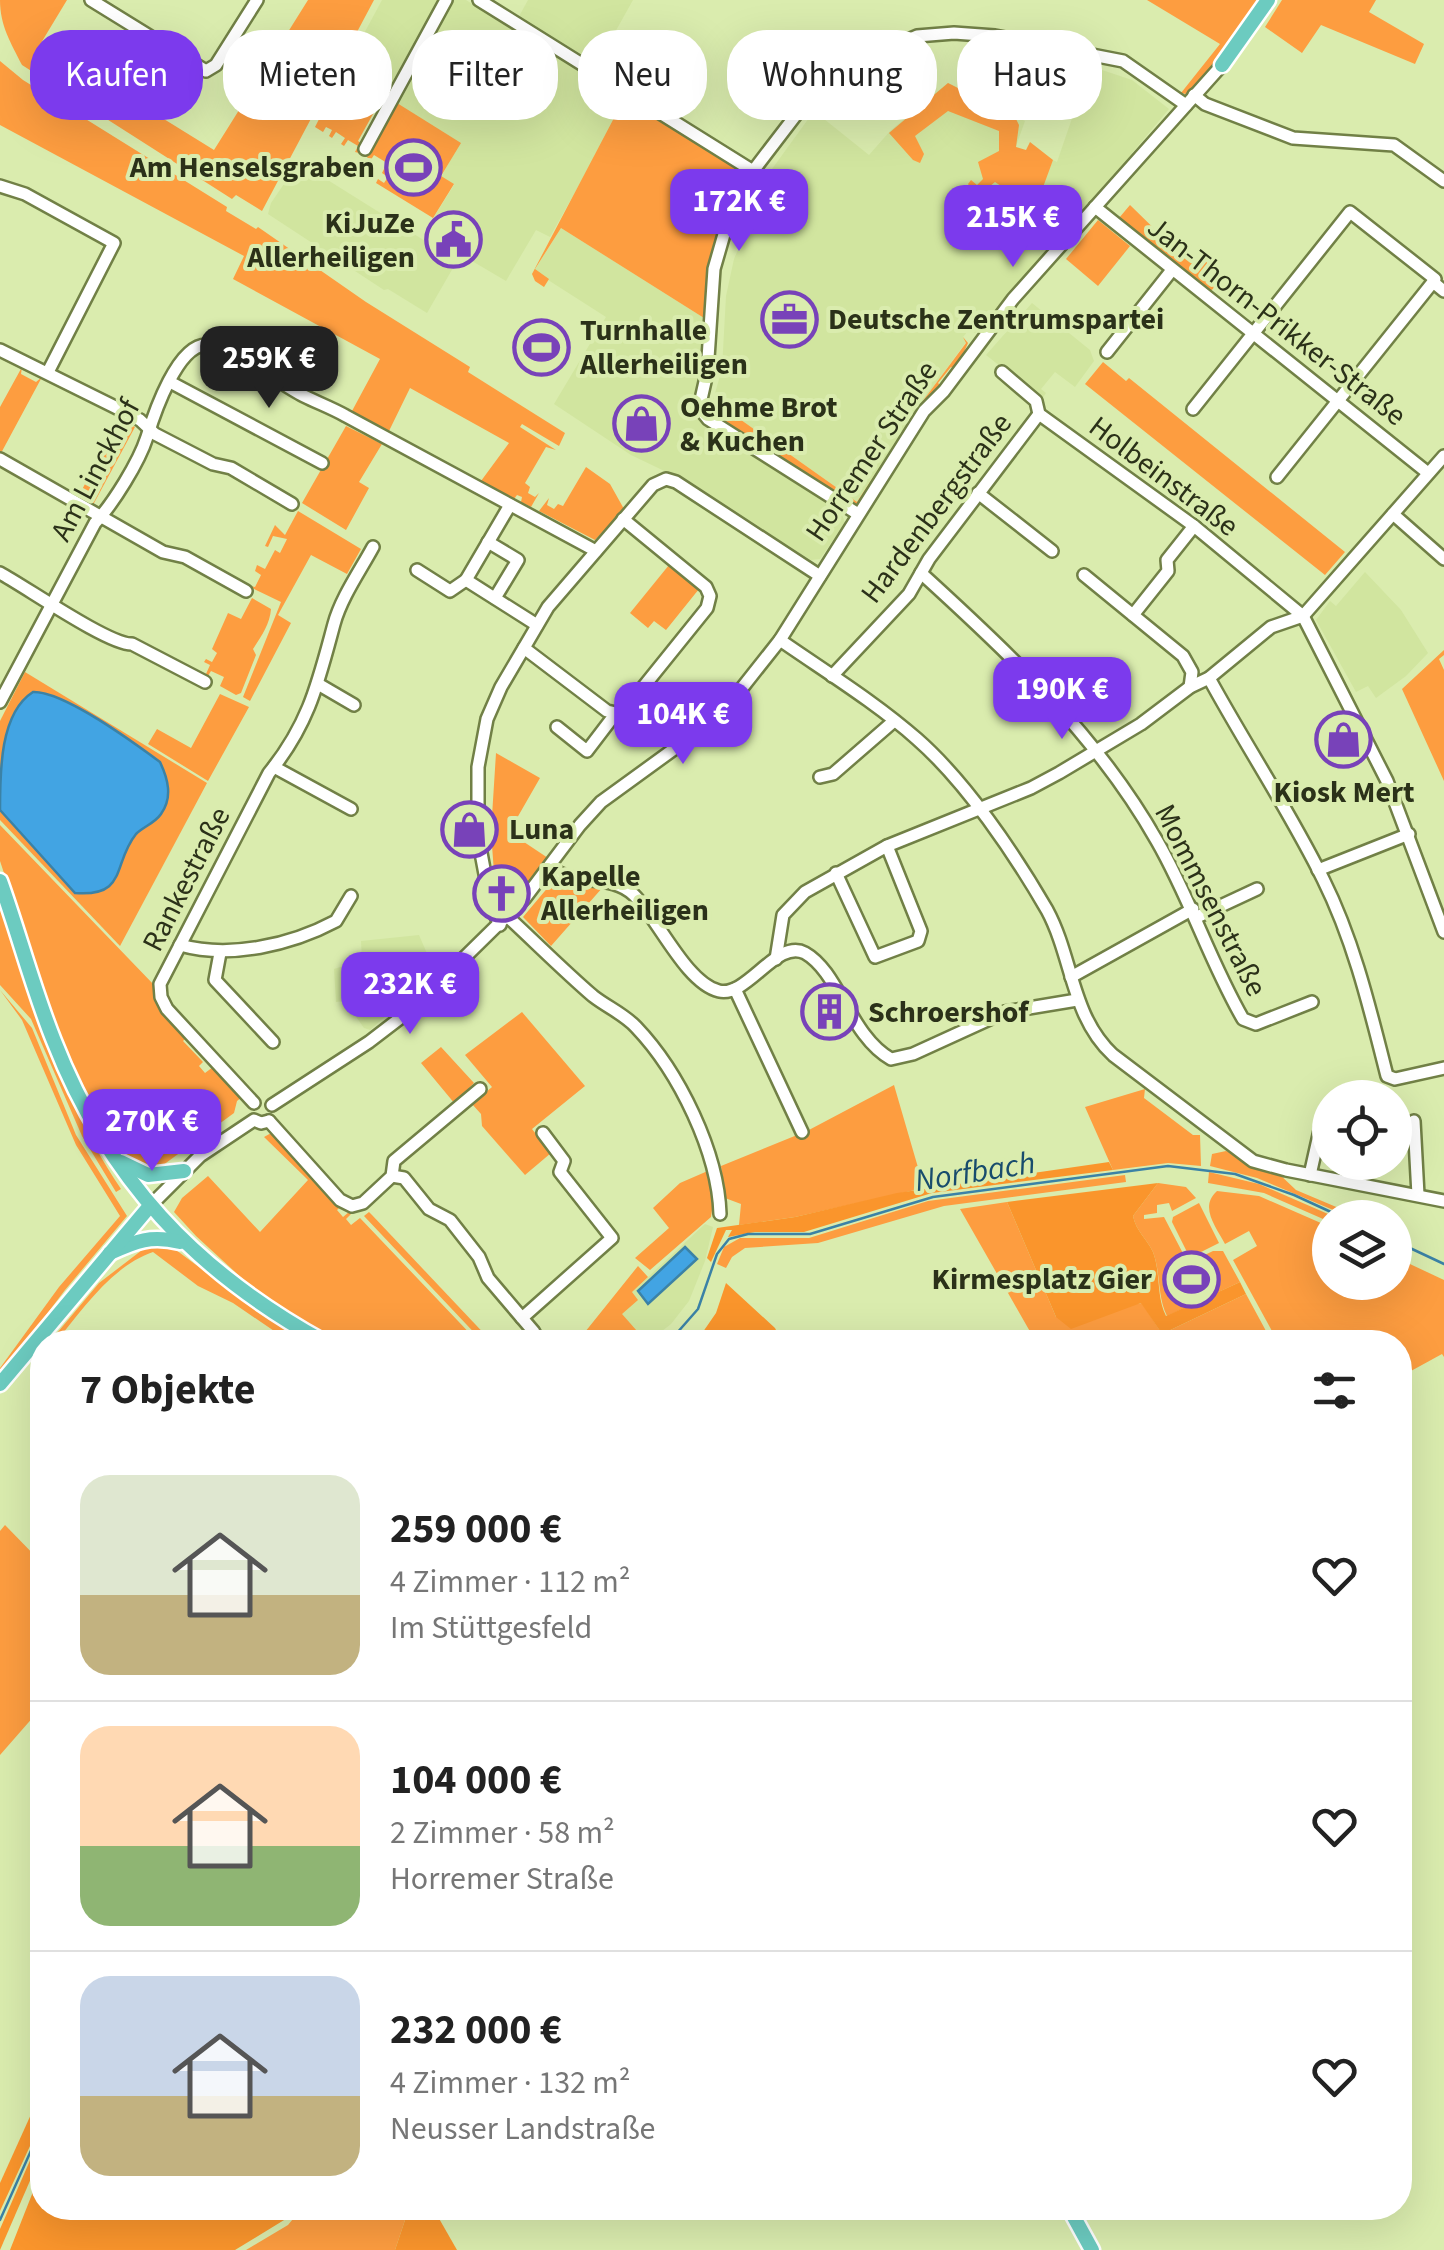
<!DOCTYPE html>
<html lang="de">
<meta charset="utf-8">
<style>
body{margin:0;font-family:"Source Sans 3",sans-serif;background:#f2f2f2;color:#222;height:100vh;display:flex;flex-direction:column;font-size:38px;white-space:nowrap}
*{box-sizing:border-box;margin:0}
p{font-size:32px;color:#767676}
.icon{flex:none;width:55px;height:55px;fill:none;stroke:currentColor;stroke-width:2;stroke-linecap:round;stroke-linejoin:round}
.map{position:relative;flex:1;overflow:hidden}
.side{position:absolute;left:30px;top:1330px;width:1382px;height:890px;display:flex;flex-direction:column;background:#fff;border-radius:40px;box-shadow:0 10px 40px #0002}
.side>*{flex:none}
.top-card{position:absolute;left:30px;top:30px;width:1385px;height:90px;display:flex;gap:20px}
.controls{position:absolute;left:1312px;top:1080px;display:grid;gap:20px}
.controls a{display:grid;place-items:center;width:100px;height:100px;border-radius:50%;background:#fff;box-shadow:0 10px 40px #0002;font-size:50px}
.price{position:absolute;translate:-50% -85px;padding:0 22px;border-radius:20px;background:#7c3aed;color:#fff;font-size:32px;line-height:65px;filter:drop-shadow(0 2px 5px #0008)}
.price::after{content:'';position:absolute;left:50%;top:60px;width:30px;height:22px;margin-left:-15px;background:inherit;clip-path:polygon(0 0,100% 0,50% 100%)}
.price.selected{background:#222;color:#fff}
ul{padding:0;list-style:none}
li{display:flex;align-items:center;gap:30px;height:250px;padding:0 50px}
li+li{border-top:2px solid #e0e0e0}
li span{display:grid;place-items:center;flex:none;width:280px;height:200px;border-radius:30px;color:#555}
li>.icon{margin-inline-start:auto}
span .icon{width:120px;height:120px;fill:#fffc;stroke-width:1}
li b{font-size:42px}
h2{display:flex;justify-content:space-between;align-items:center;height:120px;padding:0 50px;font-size:42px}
.tag{padding:0 35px;border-radius:40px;background:#fff;box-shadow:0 10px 40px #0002;font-size:35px;line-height:90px}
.tag.selected{background:#7c3aed;color:#fff}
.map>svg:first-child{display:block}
</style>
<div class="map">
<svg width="1444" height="2250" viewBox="0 0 1444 2250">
<rect width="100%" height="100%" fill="#daecae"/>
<g fill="#d1e59f">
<polygon points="382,0 466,0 512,29 528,0 633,0 590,77 627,99 550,237 536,230 506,281 472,261 468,257 475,245 434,217 454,185 441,177 454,153 339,80"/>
<polygon points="1090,66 1132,80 1169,109 1132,153 1134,156 1041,261 1039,260 975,333 968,331 963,337 966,342 925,398 857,502 713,400 722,369 726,296 734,259 772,169 814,111 869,155 891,130 948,83 1025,121 1009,166 1045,178 1053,160 1057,162"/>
<polygon points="299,162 457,261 427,313 388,289 384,290 268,214 271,203"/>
<polygon points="561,228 704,318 702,370 692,407 694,414 841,512 845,523 820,559 811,560 679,478 631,455 554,404 606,317 534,271"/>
<polygon points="1032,303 1090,350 1094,361 1075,387 1055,372 1041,389 1046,393 1042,399 986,355"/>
<polygon points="1365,572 1401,610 1428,653 1406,676 1376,698 1368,686 1356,692 1316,620 1330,601 1336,606"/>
<polygon points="419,935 435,972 370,1030 364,1028 345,1001 336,1002 334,969 362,960 361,941"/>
<polygon points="705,1224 713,1227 705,1261 689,1301 671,1324 648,1342 621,1314 637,1300 631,1293"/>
</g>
<g fill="#fd9d40">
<path d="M0,0H67L41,43L214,150L308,0H374L262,211L236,195L232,199L22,65C11,43 0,26 0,0Z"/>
<polygon points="1147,0 1263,0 1234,42 1186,94 1181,93 1220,44"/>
<polygon points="1282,0 1376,0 1369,12 1424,44 1415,64 1321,25 1302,53 1265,27"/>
<polygon points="0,61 23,80 227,207 226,211 256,229 258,227 366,302 470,367 468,372 565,433 559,446 522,424 520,427 556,450 546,447 525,483 530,487 528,493 535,497 539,493 531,507 521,502 522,497 517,495 514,499 481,481 509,443 410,388 389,431 352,411 380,359 233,279 244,256 0,125"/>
<polygon points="339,80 378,105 358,141 364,145 359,153 355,152 358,146 348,140 344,146 341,144 345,138 336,132 332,138 329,136 332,130 326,127 323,132 315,127"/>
<polygon points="948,83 1015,117 1019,125 1016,147 1026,150 1030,142 1053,160 1035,209 1015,199 1013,194 995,182 977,197 968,184 971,180 977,185 983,179 978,162 999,151 999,131 948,111 915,136 924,154 920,163 913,160 889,133"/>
<polygon points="627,99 736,168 738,173 715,241 704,318 561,228 535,269 549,279 544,287 535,281 532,274 614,118"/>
<polygon points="397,103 461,143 441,176 454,184 433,218 376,183 378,179 384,183 388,177 382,173 387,163 374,155 370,161 367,157 387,114 390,115"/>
<polygon points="1130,205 1174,248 1204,260 1223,277 1211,291 1110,212 1119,218"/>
<polygon points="1098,220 1130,246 1098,286 1066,259"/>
<polygon points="963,337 968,343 956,370 951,367 938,383 943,388 930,395 857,505 720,420 710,410 713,400 857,502 925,398 966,343"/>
<polygon points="1103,362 1126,381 1129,378 1345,552 1325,575 1085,384"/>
<polygon points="22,367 21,374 36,382 42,377 0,455 0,407"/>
<polygon points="120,419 135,427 93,505 78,497"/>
<polygon points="346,426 382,444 359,482 369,488 346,530 302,503"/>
<polygon points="586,467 610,484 624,509 595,540 539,511 549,498 547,505 554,509 558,504 563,506"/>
<polygon points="298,511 361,549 347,574 311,555 278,615 291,623 250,701 243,697 281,602 246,585 255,587 261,575 255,571 257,565 265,569 275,550 280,553 287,539 273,536 268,547 265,546 275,525 285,535"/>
<polygon points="669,565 699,589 666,630 654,621 648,628 630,613"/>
<path d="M252,598L271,609C270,624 261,637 253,649L256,655L241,693L236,695L220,686L224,677L211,671L206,679L196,673L206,674L210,665L204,662L206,659L212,662L217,653L212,649L228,613L241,619Z"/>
<polygon points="1444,650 1444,655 1439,659 1444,670 1444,781 1402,689"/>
<polygon points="25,672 207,783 120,946 0,820 0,721"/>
<polygon points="220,694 249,707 208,781 148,744 157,729 191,748"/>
<polygon points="496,753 540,778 509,832 548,858 516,898 506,894 500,883 495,886 491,832"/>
<polygon points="0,825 155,986 156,1002 187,1037 183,1041 203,1062 199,1066 205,1073 213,1067 242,1097 237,1101 234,1113 155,1171 129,1158 123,1151 97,1115 74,1072 52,1018 0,861"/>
<polygon points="555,879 572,886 603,887 551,946 523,917"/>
<path d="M0,900C33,1000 62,1101 121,1189L116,1192L82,1136L31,1019L0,985Z"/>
<polygon points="0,990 32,1028 76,1135 127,1216 65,1290 0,1376 0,1368 59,1287 120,1216 76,1145 22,1020"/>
<polygon points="522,1012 585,1086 532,1129 551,1153 525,1175 482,1126 481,1114 472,1104 492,1087 465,1055"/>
<polygon points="441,1047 474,1083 469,1088 472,1091 455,1104 421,1063"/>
<polygon points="894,1085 924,1188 795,1217 739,1225 741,1204 725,1198 721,1166 807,1131"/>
<polygon points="1145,1089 1144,1098 1193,1135 1200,1135 1201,1166 1168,1163 1113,1170 1085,1107"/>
<polygon points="273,1132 275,1137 303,1163 301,1165 342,1205 337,1210 343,1217 349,1212 351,1214 346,1219 351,1225 360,1218 478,1342 337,1342 259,1294 196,1236 174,1212 182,1198 208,1176 260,1232 308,1180 264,1137"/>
<polygon points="1226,1151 1277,1172 1296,1190 1360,1217 1350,1217 1257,1178 1210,1166 1212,1154"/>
<polygon points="710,1170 714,1196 711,1217 650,1270 635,1258 669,1228 653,1208 680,1183"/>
<polygon points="1209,1172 1259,1184 1335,1217 1330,1218 1330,1222 1264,1193 1208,1183"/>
<polygon points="1125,1175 1126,1182 944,1206 818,1243 745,1248 732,1257 726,1268 717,1264 724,1247 740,1238 809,1238 928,1201"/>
<path d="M1158,1183L1186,1187L1196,1198L1172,1211L1169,1203L1157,1205V1213L1144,1215V1219L1164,1217L1188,1263L1213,1251H1223L1240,1282L1167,1316C1157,1296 1161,1273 1153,1252C1147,1239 1136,1231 1133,1216Z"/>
<path d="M1217,1191L1259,1196L1330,1227V1282H1395V1257L1444,1280V1357L1442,1354L1400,1377V1342H1278L1233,1260L1257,1246L1249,1231L1225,1244C1216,1227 1199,1207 1217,1191Z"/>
<polygon points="1007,1202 1056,1317 1142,1303 1162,1334 1246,1294 1266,1331 1268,1342 1036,1342 960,1209"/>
<polygon points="1199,1203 1219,1243 1195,1255 1187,1252 1172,1222 1173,1217"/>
<polygon points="369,1212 372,1215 492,1342 483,1342 364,1216"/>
<path d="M149,1241L172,1247L246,1302L312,1342H295L280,1335L233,1303L198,1286L153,1252C112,1266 82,1310 56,1342L52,1339L99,1283L146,1247Z"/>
<polygon points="638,1266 648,1277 632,1292 638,1300 622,1314 645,1340 641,1342 577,1342"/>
<polygon points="5,1525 42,1563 42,1707 0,1755 0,1531"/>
<polygon points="302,2208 409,2208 395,2250 246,2250 288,2225"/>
</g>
<g fill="#fa952c">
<polygon points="1109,1162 1113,1170 932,1193 804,1232 755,1232 728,1237 732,1230 726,1230 711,1262 707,1258 717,1228 795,1217 897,1193"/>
<path d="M1158,1183L1133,1216C1136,1231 1147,1239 1153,1252C1161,1273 1156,1296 1166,1316L1240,1282L1246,1294L1162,1334L1141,1303L1071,1329L1056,1317L1007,1202Z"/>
<polygon points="726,1283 775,1328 779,1336 776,1342 696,1342 716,1313"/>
<polygon points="42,2090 42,2120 0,2211 0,2183"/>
<polygon points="42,2133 42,2153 0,2250 0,2229"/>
<polygon points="42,2169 42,2208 295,2208 289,2217 235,2250 10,2250"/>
<polygon points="409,2208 433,2208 457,2250 395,2250"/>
</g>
<g fill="#42a4e3" stroke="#3b82a6" stroke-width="2.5">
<path d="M33,692C64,691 133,742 160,762C168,779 173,797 161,814C155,823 143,827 136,834C112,864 128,897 75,893L0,810C0,771 0,713 33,692Z"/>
<polygon points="685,1247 697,1259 648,1304 638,1291"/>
</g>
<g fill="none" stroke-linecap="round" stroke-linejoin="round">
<g stroke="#3b82a6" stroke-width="2.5">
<polyline points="1395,1241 1444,1264"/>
<polyline points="669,1342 698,1309 717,1254 729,1239 748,1234 810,1234 933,1197 1168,1166 1235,1174 1294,1195 1344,1218"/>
<polyline points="0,2220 42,2126"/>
</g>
<defs>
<g id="minor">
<polyline points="91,0 206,71 216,65 257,0"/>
<polyline points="479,0 753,171"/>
<polyline points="1194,95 1205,104 1293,138 1394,145 1444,181"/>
<polyline points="365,149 446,0"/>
<polyline points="0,186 25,194 114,243 48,372"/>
<polyline points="1095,207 1428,473"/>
<polyline points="0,350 115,407 140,420 155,434 213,464 231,468 292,504"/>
<polyline points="1107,352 1172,270"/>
<polyline points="1002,372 1036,401 1039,414 1194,526 1303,616 1387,781 1444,932"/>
<polyline points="170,382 322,463"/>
<polyline points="1193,409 1350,212 1435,279 1433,282 1444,291"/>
<polyline points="0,459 163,552 185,557 246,591"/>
<polyline points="1277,477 1433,282"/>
<polyline points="978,493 1052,551"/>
<polyline points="510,505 466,580 537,625"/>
<polyline points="858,514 708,419 699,408 707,373 714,269 731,210 753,171 799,111 823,87 857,62 917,36 954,33 995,36 1123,61 1186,105"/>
<polyline points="1393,514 1444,559"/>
<polyline points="488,542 518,560 495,598"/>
<polyline points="417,570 450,591 466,580"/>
<path d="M0,573C26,587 109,645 132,644L205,682"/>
<path d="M921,573C1010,654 1097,735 1157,841C1190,898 1210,962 1243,1019L1256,1024L1312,1002"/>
<polyline points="1084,575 1183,656 1192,672 1190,687"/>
<polyline points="1133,615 1168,571 1167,560 1194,526"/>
<polyline points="1303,616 1444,456"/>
<path d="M780,640C826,672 875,702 917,739C966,782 1014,853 1047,910C1073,958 1071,1016 1113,1055L1253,1161L1286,1170L1444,1201"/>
<polyline points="524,648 607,711 616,713 628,706 707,608 710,596 706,587 623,519"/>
<polyline points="832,676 909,594 929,559 1039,414"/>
<path d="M1209,678C1246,746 1289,810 1323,879C1354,941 1370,1009 1387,1076L1395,1079L1444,1068"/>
<polyline points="318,684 354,705"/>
<path d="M0,702L95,523C113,504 139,462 147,437C154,414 178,342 208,345C235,347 279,384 304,396C318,403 332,408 346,416L596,551"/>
<polyline points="557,727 587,751 616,713"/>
<polyline points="274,767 351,809"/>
<polyline points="820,777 833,774 894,721"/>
<path d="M550,867C575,888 610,872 634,895C658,919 686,983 719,991C747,998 777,938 805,953C839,972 850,1036 891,1059L913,1054L1005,1012L1077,1000"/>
<polyline points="1318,870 1409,834"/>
<polyline points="836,873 875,957 918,941 921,931 887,846"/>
<path d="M508,917C536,943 564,971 593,996C607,1007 624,1014 636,1027C679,1072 718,1152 720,1214"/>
<polyline points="1197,917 1257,889"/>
<polyline points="500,925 491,906 478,837 478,767 487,719 501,687 548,607 653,485 666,479 676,482 820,576"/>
<path d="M180,945C230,959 291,945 336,921L351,896"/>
<polyline points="220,953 215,980 273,1042"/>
<polyline points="776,959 783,915 805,892 887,846 1031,788 1059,773 1141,724 1190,687 1209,678 1271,627 1303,616"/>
<polyline points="1071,977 1193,909"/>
<polyline points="735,989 802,1132"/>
<path d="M254,1103L167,1009L161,997L160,984L269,773C309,724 318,683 334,624C341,598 360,571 373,547"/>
<polyline points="272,1105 369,1042 412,1009 525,898 580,825 601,802 685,741 742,688 780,640 924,411 944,391 1013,299 1222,65"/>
<polyline points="269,1121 340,1200 352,1206 363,1203 392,1176 394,1161 480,1089"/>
<polyline points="1414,1121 1418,1195"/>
<polyline points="1310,1175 1323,1117 1330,1118"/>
<polyline points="392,1176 404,1178 429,1209 450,1220 479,1257 488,1278 522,1318 612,1238 560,1172 564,1161 543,1133"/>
<polyline points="149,1207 200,1156 254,1120 261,1123 269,1121"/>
<polyline points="522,1342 534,1332 522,1318"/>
</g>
<g id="major">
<polyline points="1222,65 1268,0"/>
<path d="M0,881C19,934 33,989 54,1041C108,1179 195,1271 324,1342"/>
<polyline points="121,1162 148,1175 184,1171"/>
<path d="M110,1253C136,1241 151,1235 180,1242"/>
<polyline points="0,1384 149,1207"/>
<polyline points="1069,2208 1092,2250"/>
</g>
</defs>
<use href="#minor" stroke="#718046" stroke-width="16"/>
<use href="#major" stroke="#fff" stroke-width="19"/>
<use href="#minor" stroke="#fff" stroke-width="11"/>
<use href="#major" stroke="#6ccbc0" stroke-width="14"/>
</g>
<defs>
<symbol id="stadium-ring" viewBox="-11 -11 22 22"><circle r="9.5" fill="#daecae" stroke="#7842b9" stroke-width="1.5"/><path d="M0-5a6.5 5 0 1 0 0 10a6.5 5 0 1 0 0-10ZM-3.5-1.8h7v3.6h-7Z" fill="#7842b9"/></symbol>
<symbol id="civic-ring" viewBox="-11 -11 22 22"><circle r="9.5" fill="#daecae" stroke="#7842b9" stroke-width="1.5"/><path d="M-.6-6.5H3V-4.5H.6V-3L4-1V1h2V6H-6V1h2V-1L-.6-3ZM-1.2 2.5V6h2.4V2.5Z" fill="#7842b9"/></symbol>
<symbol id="office-ring" viewBox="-11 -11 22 22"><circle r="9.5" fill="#daecae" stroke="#7842b9" stroke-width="1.5"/><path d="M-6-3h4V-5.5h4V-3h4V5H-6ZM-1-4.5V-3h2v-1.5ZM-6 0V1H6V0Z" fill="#7842b9"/></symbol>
<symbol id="shop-ring" viewBox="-11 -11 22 22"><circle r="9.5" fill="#daecae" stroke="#7842b9" stroke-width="1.5"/><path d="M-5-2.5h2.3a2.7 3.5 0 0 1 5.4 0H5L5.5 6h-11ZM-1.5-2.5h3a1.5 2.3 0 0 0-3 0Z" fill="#7842b9"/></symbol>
<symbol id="church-ring" viewBox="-11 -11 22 22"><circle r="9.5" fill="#daecae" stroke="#7842b9" stroke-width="1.5"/><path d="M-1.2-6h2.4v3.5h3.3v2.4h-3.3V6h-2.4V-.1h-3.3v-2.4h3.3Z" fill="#7842b9"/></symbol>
<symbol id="building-ring" viewBox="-11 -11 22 22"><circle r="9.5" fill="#daecae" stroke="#7842b9" stroke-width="1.5"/><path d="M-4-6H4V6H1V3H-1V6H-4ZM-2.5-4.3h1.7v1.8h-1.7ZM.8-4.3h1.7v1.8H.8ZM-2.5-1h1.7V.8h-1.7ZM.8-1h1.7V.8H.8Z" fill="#7842b9"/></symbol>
</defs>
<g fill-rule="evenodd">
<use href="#stadium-ring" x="382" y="136" width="63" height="63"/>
<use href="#civic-ring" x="422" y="208" width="63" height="63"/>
<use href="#office-ring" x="758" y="288" width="63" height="63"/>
<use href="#stadium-ring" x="510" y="316" width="63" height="63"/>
<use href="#shop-ring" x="610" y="392" width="63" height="63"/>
<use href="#shop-ring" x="1312" y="708" width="63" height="63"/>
<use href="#shop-ring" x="438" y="798" width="63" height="63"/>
<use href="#church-ring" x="470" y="862" width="63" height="63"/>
<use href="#building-ring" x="798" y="980" width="63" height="63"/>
<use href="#stadium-ring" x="1160" y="1248" width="63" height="63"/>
</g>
<g text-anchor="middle" stroke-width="8" stroke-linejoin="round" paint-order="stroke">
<g font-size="30" font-weight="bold" fill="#2b3119" stroke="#daecae" text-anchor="start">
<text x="375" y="177" text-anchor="end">Am Henselsgraben</text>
<text x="415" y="233" text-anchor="end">KiJuZe<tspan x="415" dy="34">Allerheiligen</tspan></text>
<text x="828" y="329">Deutsche Zentrumspartei</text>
<text x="580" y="340">Turnhalle<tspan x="580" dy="34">Allerheiligen</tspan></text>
<text x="680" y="417">Oehme Brot<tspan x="680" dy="34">&amp; Kuchen</tspan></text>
<text x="1344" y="802" text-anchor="middle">Kiosk Mert</text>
<text x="509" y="839">Luna</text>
<text x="541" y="886">Kapelle<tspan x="541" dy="34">Allerheiligen</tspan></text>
<text x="868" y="1022">Schroershof</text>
<text x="1152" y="1289" text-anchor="end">Kirmesplatz Gier</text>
</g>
<g font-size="30" fill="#2b3119" stroke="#daecae">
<text transform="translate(1277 321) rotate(38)" y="10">Jan-Thorn-Prikker-Straße</text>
<text transform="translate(871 451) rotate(-56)" y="10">Horremer Straße</text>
<text transform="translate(95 470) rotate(-62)" y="10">Am Linckhof</text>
<text transform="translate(1164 476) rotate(37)" y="10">Holbeinstraße</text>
<text transform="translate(936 508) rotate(-53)" y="10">Hardenbergstraße</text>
<text transform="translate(186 879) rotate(-63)" y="10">Rankestraße</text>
<text transform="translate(1211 900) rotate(63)" y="10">Mommsenstraße</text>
</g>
<g font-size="32" font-style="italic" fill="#184c6d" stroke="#daecae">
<text transform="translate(975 1171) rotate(-9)" y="11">Norfbach</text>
</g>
</g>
</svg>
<div class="controls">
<a><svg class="icon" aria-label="locate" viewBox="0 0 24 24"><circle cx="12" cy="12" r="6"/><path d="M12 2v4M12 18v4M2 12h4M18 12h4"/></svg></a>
<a><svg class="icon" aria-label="layers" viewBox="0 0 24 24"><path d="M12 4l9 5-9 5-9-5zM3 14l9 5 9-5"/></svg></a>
</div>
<b class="price" style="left:739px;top:254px">172K €</b>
<b class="price" style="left:1013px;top:270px">215K €</b>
<b class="price selected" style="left:269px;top:411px">259K €</b>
<b class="price" style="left:1062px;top:742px">190K €</b>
<b class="price" style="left:683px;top:767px">104K €</b>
<b class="price" style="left:410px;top:1037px">232K €</b>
<b class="price" style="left:152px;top:1174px">270K €</b>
<div class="top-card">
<a class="tag selected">Kaufen</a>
<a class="tag">Mieten</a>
<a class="tag">Filter</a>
<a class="tag">Neu</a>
<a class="tag">Wohnung</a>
<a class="tag">Haus</a>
</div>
<section class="side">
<h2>7 Objekte<svg class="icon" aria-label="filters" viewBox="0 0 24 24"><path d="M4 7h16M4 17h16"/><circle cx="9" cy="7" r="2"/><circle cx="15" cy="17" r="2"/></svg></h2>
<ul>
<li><span style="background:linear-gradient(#dfe7d0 60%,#c2b280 0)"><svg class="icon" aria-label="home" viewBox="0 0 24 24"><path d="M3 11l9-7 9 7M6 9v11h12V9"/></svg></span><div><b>259 000 €</b><p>4 Zimmer · 112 m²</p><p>Im Stüttgesfeld</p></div><svg class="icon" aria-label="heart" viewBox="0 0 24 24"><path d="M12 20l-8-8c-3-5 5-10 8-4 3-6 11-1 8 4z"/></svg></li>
<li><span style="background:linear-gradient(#ffd9b3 60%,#8fb573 0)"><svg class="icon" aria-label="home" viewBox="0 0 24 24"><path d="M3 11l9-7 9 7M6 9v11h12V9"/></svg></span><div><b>104 000 €</b><p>2 Zimmer · 58 m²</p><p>Horremer Straße</p></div><svg class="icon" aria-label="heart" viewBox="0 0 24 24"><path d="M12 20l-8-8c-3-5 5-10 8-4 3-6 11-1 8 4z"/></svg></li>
<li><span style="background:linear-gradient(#c9d6e8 60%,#c2b280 0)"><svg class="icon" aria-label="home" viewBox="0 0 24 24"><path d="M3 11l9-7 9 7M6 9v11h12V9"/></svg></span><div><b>232 000 €</b><p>4 Zimmer · 132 m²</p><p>Neusser Landstraße</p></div><svg class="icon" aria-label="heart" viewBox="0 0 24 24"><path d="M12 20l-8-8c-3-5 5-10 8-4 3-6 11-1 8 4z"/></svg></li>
</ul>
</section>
</div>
